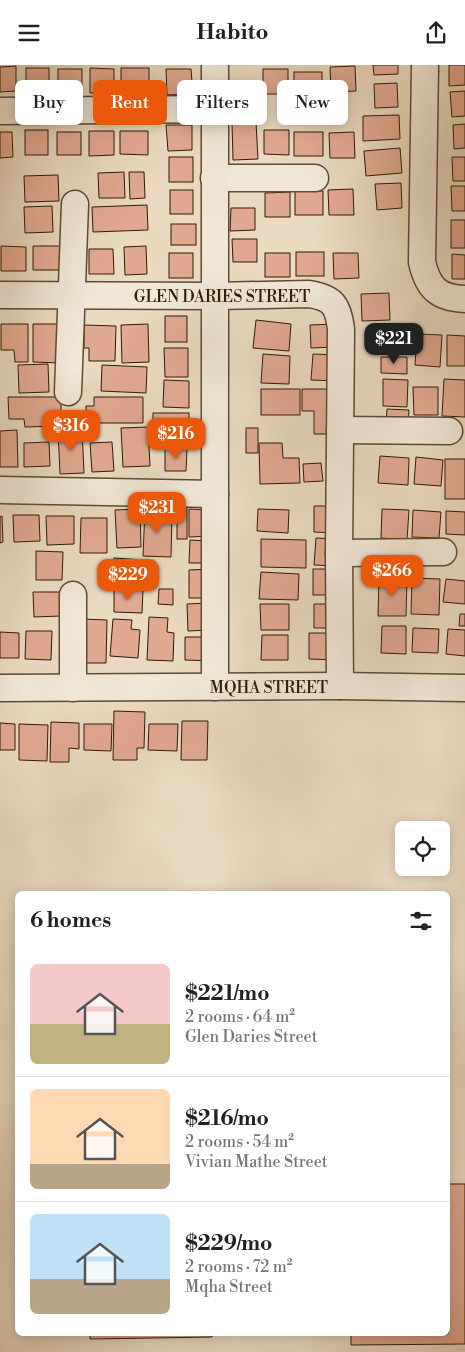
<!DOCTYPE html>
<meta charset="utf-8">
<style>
body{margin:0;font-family:"Libre Bodoni",serif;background:#f2f2f2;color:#222;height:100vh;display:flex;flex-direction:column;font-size:19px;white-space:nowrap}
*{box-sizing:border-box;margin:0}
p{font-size:16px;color:#767676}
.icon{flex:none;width:28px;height:28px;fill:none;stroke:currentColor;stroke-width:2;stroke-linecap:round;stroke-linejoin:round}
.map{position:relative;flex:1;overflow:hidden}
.panel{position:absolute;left:15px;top:826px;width:435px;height:445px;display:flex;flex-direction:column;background:#fff;border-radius:8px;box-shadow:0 2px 12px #0003}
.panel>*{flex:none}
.guide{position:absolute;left:15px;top:15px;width:435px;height:45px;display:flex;gap:10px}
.tools{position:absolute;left:395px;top:756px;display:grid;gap:10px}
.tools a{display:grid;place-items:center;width:55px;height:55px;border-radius:8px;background:#fff;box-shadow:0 2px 12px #0003;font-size:25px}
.price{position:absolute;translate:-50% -42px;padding:0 11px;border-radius:10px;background:#ea580c;color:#fff;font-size:16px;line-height:32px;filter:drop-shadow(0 1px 2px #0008)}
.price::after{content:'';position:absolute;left:50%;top:30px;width:15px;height:11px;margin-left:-8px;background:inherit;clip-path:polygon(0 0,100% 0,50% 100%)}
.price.current{background:#222;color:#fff}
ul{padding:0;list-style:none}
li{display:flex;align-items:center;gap:15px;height:125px;padding:0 15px}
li+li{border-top:1px solid #e0e0e0}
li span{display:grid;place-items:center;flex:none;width:140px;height:100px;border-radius:8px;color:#555}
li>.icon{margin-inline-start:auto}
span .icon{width:60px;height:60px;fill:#fffc;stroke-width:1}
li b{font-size:21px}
h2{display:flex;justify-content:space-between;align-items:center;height:60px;padding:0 15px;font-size:21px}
.pill{padding:0 18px;border-radius:8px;background:#fff;box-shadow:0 2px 12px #0003;font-size:18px;line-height:45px}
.pill.current{background:#ea580c;color:#fff}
header{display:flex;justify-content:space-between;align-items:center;height:65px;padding:0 15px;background:#fff;font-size:22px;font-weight:700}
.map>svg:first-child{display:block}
</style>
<header><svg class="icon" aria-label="menu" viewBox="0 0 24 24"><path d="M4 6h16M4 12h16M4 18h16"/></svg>Habito<svg class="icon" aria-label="share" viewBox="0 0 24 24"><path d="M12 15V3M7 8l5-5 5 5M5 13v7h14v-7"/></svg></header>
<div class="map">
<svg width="465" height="1287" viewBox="0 0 465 1287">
<rect width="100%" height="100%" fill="#eadac1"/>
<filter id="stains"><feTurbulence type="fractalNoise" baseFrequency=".004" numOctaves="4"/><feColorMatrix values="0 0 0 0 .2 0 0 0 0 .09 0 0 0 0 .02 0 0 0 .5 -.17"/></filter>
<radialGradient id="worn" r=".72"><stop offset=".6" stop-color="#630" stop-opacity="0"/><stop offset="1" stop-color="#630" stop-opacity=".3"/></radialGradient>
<g fill="#e1a991" stroke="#311b03">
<polygon points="373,0 398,0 398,9 374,10"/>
<polygon points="449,0 465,0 465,20 449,21"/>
<polygon points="16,1 16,26 0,27 0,2"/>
<polygon points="355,1 356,26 331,27 330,2"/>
<rect x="26" y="3" width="23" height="25"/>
<polygon points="90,3 114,4 114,28 90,28"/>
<rect x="121" y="3" width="28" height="24"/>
<rect x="58" y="4" width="24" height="23"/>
<polygon points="166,4 191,4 193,29 167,30"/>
<rect x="263" y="4" width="25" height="25"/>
<rect x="294" y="7" width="28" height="24"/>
<polygon points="397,18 398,42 375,43 374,19"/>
<polygon points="229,22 253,22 254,45 230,45"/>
<polygon points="465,26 465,51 452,52 450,27"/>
<polygon points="399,50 400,74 363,76 363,51"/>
<polygon points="256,57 258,94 233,95 232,58"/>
<polygon points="465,59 465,83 454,84 453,60"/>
<polygon points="166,60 192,60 192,85 168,86"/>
<rect x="25" y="65" width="23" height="25"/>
<polygon points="264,65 289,65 289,90 264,89"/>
<polygon points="89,66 114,66 114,90 89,91"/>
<polygon points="120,66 148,66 148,90 120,89"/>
<polygon points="0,67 12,67 13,92 0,93"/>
<rect x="57" y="67" width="24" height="23"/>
<rect x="294" y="67" width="29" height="24"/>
<polygon points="354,67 355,93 330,93 329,68"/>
<polygon points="400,83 402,108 366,111 364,86"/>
<rect x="169" y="92" width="24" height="25"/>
<polygon points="452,92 465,92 465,116 453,116"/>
<polygon points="124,107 125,133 99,133 98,108"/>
<polygon points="129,107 144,107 145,133 130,134"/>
<polygon points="58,110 59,136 25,137 24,111"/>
<polygon points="401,118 402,143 377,145 375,119"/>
<polygon points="451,121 465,121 465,146 452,146"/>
<polygon points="353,124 354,150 329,150 328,125"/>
<rect x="170" y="125" width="23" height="24"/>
<rect x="295" y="126" width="28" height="24"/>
<polygon points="290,127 290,152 265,152 265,128"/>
<polygon points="147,140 148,165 93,167 92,142"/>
<polygon points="52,141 53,167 25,168 24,142"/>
<polygon points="231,143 255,143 255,165 230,166"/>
<rect x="451" y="155" width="14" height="28"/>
<rect x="171" y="159" width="25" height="21"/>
<polygon points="232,174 257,174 257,197 233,197"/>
<polygon points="1,181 26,182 26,206 1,206"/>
<polygon points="33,181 60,181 61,205 33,205"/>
<polygon points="146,181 147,209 125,210 124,182"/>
<polygon points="89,184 113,184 114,209 89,209"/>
<rect x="296" y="187" width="28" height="24"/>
<rect x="169" y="188" width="24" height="25"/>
<rect x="265" y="188" width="25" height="24"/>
<polygon points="333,188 358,188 359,213 334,214"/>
<polygon points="452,189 465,190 465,214 452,214"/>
<polygon points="389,228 390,255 362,256 361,229"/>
<rect x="165" y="251" width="22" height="26"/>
<polygon points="256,255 291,259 289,286 253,283"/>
<polygon points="1,259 28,259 28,297 15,297 14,285 1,285"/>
<polygon points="33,259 62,259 62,298 33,297"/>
<polygon points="148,259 149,297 122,298 121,260"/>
<polygon points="336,259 337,282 311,283 310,260"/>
<polygon points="84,260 116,261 115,296 89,296 89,283 84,283"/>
<polygon points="383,263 412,264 411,288 383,286"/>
<polygon points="417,269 442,270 440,302 415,300"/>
<polygon points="447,270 465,271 465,301 447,301"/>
<polygon points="164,283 188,283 188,312 165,312"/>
<polygon points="263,289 290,291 289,319 261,318"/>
<polygon points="313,289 339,290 338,316 311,315"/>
<polygon points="381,292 407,292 407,309 381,308"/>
<polygon points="48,299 49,327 19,328 18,300"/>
<polygon points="102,300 147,302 146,328 101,326"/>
<polygon points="383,314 408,315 407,342 383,341"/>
<polygon points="444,314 465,315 465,352 442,351"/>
<polygon points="164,315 189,316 189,343 163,342"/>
<polygon points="413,322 438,322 438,350 414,350"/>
<rect x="261" y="324" width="39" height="26"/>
<polygon points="302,324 338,324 333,369 314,369 314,346 302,346"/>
<polygon points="8,332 61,332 61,361 25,362 24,354 9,354"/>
<polygon points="94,332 143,332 143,358 86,358 86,341 94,341"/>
<polygon points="387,344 409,345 408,361 386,360"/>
<rect x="153" y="348" width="36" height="29"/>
<polygon points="148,362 150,401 123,402 121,363"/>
<rect x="246" y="363" width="12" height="25"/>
<polygon points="82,364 84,408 60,409 58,365"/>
<polygon points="17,365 18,402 0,402 0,366"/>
<polygon points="49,377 50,401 24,402 24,378"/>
<polygon points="112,377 114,406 92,407 90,378"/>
<polygon points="259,378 282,378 283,393 299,393 300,418 260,419"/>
<polygon points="165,383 187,384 186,406 165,406"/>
<polygon points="380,391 409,393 408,420 378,418"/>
<polygon points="416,392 443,395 441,421 414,419"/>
<rect x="445" y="394" width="20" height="40"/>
<polygon points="321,398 323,416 304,417 303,399"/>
<rect x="177" y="439" width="10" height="35"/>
<polygon points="314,441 338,441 338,468 314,467"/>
<polygon points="145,443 162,444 161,450 172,450 171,492 143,491"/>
<polygon points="140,444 141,482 117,483 115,445"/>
<polygon points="189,444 213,445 213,471 189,472"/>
<polygon points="258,444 289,445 288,468 257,466"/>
<polygon points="382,444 409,445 407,475 381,473"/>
<polygon points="413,445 441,447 439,473 412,472"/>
<polygon points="446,446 465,447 465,470 446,469"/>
<polygon points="13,450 39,450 40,476 14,477"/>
<polygon points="2,451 3,477 0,478 0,452"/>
<polygon points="46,451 74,451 74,479 47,480"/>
<polygon points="81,453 107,453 107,488 80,488"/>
<polygon points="316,473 338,474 337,501 314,500"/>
<polygon points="261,474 306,475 306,503 261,502"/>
<polygon points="190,475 207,476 212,498 189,498"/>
<polygon points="36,486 63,487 62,515 36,515"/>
<polygon points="114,493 144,495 142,520 113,518"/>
<polygon points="212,504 213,533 189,533 189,505"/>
<rect x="313" y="504" width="23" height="26"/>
<polygon points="261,507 299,509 298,535 259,534"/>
<polygon points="379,513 407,514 406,551 378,551"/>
<polygon points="412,513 440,514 439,550 411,549"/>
<polygon points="446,514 465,516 465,539 443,537"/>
<polygon points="114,524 143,525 142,548 114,547"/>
<polygon points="159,524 173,524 173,540 158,539"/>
<polygon points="33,527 61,527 61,551 34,552"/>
<polygon points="207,538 209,565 188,566 187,539"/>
<polygon points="260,539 289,539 289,565 261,565"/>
<polygon points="314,539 335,539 336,563 314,563"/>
<polygon points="460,549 465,549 465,561 459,561"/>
<polygon points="149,552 168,553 167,567 174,568 173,596 147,595"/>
<polygon points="81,554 107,555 106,598 81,598"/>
<polygon points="113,554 132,555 131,564 140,565 138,593 110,591"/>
<polygon points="382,561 406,561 406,589 381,588"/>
<polygon points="413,563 439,564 438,588 412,587"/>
<polygon points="448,564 465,565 465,591 446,589"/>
<polygon points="26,566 52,566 51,595 25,594"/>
<polygon points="0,567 19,568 19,593 0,593"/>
<polygon points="309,568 339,568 338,595 309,594"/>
<polygon points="262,570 288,570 288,595 261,595"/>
<polygon points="185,572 214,572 214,596 185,595"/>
<polygon points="114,646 145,647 144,683 137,683 137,695 113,695"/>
<polygon points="182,656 208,656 207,695 181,695"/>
<polygon points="51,657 79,658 79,684 69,683 69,697 50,697"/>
<polygon points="0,658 15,659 15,685 0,685"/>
<polygon points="19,659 48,660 47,696 19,695"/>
<polygon points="84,659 112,659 111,686 84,685"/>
<polygon points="149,659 178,659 177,686 148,685"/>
<polygon points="448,1119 465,1119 465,1279 351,1280 351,1269 448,1269"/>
<polygon points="90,1269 212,1269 212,1272 90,1274"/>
</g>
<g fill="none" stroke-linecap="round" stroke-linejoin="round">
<defs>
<g id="street">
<path d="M215,0C214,207 215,414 215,622"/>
<path d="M425,0L422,197C428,223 438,233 465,234"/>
<polyline points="0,46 215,44"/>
<polyline points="214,113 315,113"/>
<path d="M0,230L215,231L309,229C333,233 338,240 341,264L339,488L340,621"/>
<polyline points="68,327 75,139"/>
<polyline points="340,365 449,366"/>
<polyline points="0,425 215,429"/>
<polyline points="339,488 443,487"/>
<polyline points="73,530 73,623"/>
<polyline points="0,623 340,621 465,623"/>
</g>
</defs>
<use href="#street" stroke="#5f4b32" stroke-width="29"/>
<use href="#street" stroke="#f1e7d7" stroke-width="26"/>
</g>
<g text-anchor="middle" stroke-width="4.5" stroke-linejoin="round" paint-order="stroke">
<g font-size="16" fill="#311b03" stroke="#f1e7d7">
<text x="222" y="237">GLEN DARIES STREET</text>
<text x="269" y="628">MQHA STREET</text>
</g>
</g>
<rect width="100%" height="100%" filter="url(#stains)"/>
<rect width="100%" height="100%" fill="url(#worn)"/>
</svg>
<div class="tools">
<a><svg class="icon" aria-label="locate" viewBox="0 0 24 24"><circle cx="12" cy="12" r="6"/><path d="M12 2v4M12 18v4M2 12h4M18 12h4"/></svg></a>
</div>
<b class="price current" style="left:394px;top:300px">$221</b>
<b class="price" style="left:71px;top:387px">$316</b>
<b class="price" style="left:176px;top:395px">$216</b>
<b class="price" style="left:157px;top:469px">$231</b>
<b class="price" style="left:392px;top:532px">$266</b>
<b class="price" style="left:128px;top:536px">$229</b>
<div class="guide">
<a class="pill">Buy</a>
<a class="pill current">Rent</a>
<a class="pill">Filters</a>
<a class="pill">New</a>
</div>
<section class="panel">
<h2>6 homes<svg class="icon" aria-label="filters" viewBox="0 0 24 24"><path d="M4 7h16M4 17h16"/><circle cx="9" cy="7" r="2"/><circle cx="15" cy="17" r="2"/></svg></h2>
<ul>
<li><span style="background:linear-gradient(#f6c9c9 60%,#c2b280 0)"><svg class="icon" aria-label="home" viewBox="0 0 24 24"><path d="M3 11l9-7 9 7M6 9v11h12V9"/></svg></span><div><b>$221/mo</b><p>2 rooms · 64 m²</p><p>Glen Daries Street</p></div></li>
<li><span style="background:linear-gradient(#ffd9b3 75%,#b9a48a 0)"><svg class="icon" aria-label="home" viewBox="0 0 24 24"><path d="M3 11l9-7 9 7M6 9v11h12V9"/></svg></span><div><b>$216/mo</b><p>2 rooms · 54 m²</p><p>Vivian Mathe Street</p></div></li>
<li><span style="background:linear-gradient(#bfe0f5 65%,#b9a48a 0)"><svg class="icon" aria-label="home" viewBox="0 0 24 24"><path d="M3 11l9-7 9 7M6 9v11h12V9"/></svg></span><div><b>$229/mo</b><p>2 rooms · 72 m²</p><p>Mqha Street</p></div></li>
</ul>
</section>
</div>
